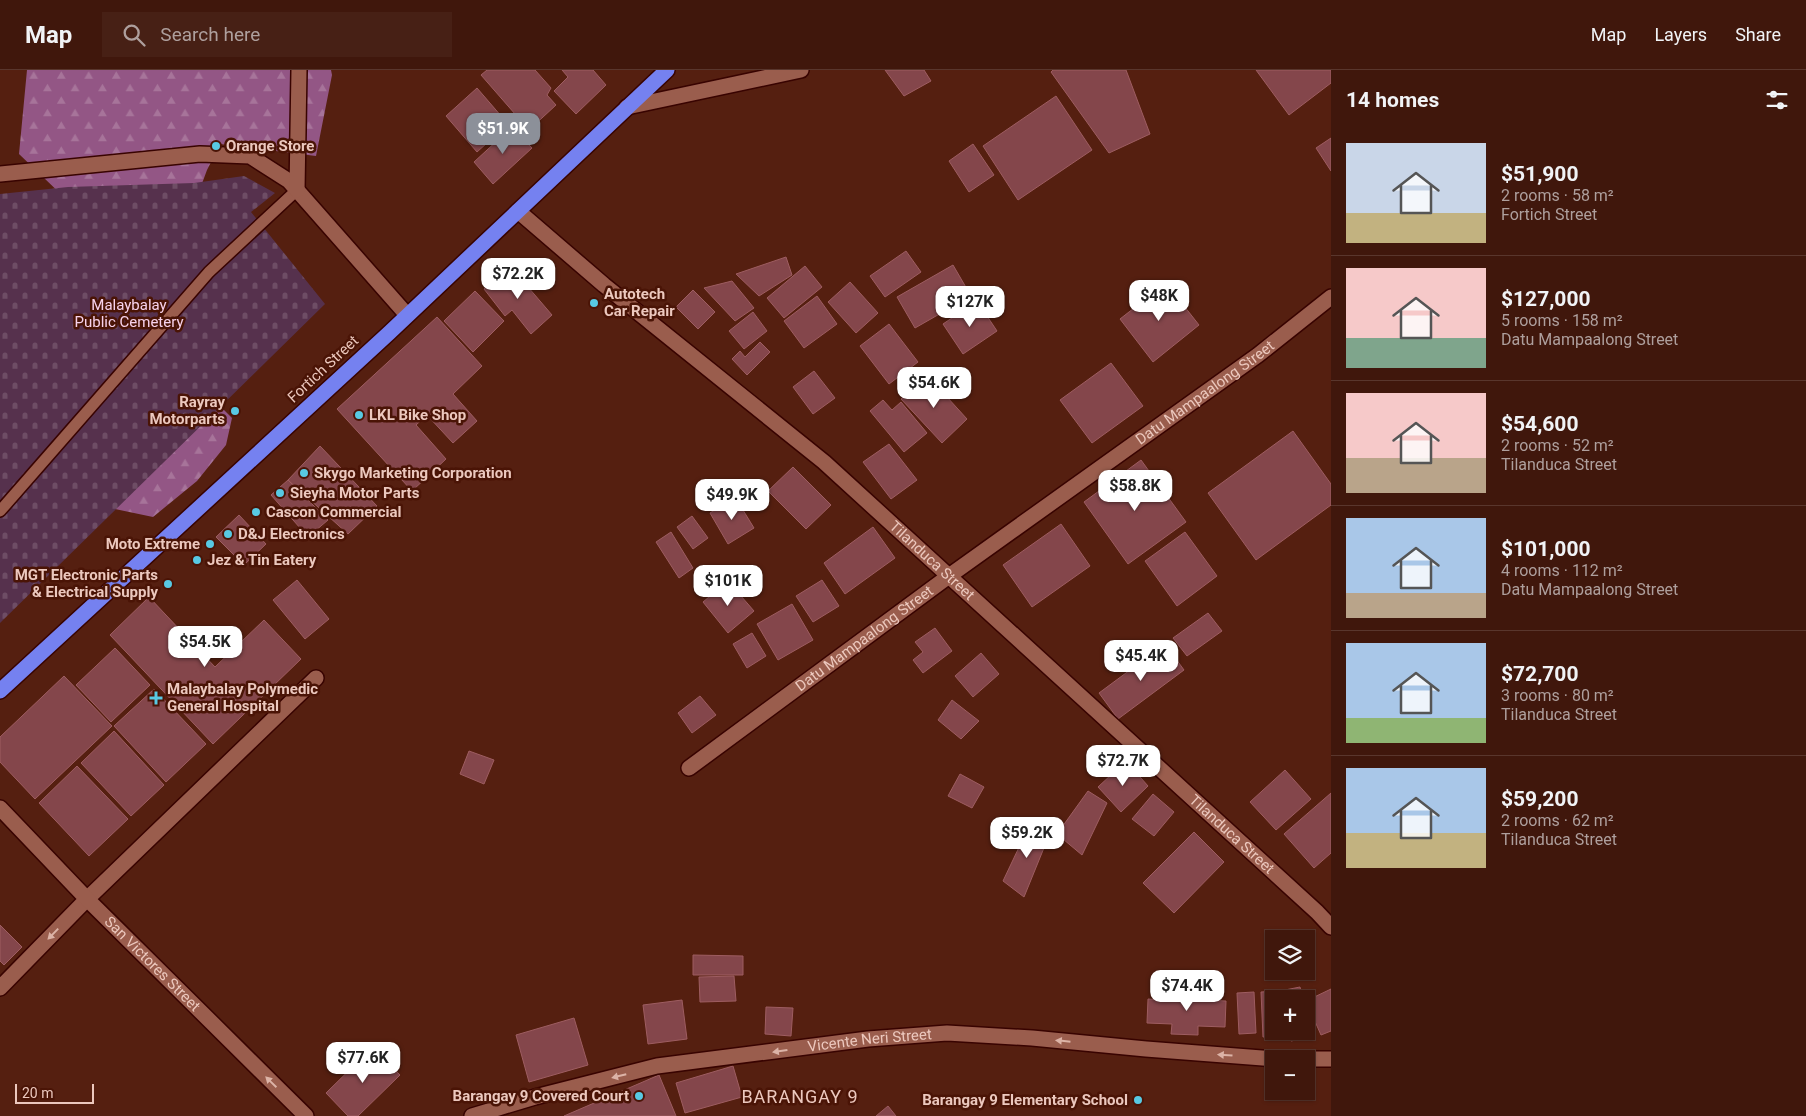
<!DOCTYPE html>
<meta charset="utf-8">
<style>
body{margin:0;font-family:Roboto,sans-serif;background:#472015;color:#f1f3f6;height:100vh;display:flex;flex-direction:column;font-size:19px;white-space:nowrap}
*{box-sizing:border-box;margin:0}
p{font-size:16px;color:#ae9f9d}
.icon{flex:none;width:28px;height:28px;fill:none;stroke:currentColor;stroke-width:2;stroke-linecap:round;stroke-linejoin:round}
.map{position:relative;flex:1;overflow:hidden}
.drawer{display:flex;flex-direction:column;background:#40170c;width:475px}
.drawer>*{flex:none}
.controls{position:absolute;left:1265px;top:860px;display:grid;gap:10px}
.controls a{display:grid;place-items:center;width:50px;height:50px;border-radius:0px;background:#40170c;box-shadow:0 1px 4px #0004,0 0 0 1px #59362d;font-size:25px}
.scale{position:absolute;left:15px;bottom:12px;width:79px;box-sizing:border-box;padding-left:5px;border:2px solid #ecc8be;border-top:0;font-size:14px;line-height:18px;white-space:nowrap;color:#ecc8be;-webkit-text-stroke:4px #4a1406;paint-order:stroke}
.price{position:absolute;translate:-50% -42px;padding:0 11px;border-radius:10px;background:#fff;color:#222;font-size:16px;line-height:32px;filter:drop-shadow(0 1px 2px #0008)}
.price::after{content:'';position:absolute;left:50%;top:30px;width:15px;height:11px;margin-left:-8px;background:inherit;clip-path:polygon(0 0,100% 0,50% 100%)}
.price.current{background:#8c9099;color:#fff}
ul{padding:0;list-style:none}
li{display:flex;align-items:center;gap:15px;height:125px;padding:0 15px}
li+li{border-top:1px solid #59362d}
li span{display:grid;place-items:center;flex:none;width:140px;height:100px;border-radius:0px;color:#555}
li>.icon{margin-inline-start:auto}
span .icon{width:60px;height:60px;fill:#fffc;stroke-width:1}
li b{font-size:21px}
h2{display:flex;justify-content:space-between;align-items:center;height:60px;padding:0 15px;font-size:21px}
header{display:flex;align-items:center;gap:30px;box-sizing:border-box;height:70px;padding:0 25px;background:#40170c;border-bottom:1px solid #59362d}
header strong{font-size:24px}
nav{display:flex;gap:28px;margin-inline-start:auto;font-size:18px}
.search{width:350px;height:45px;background:#472015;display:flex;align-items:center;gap:12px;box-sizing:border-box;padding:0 18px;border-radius:0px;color:#ae9f9d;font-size:19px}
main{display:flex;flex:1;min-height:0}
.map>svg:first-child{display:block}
</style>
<header>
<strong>Map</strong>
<div class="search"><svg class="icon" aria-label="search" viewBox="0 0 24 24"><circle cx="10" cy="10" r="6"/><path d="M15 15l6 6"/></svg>Search here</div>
<nav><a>Map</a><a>Layers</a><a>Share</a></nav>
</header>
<main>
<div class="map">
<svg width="1331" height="1046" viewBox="0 0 1331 1046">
<defs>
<pattern id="forest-firs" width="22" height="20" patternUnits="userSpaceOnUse" patternTransform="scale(1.25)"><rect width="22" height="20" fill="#935685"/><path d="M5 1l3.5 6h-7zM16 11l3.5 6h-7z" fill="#a7749a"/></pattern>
<pattern id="cemetery-stones" width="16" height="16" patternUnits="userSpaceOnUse" patternTransform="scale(1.25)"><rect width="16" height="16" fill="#56314d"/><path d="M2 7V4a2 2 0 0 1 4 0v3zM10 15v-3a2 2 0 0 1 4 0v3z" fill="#6e4d65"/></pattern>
</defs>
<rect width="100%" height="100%" fill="#551f10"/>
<polygon fill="url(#forest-firs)" points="27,0 331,0 332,5 316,86 220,74 207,100 197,127 203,319 232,348 226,375 197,411 153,447 115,439 0,176 67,130 19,84"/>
<polygon fill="url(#cemetery-stones)" points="244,106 275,123 251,142 325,234 0,553 0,124 68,117 194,113"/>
<g fill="#84464b" stroke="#9e5d61">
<polygon points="487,0 535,0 551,18 547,25 556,35 529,60 481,5"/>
<polygon points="562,0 593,0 606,15 576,44 554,21 568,7"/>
<polygon points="885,0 924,0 931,11 904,26"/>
<polygon points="1053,0 1126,0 1150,64 1109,83 1051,2"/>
<polygon points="1256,0 1331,0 1331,13 1289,45"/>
<polygon points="477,18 508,54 477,82 446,46"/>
<polygon points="1056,26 1092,80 1018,130 983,76"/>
<polygon points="512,57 532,78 493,114 474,92"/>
<polygon points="1331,68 1331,101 1316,78"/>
<polygon points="973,74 994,105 969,122 949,91"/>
<polygon points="906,181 921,202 885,227 870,206"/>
<polygon points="786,187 792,205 759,226 736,204"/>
<polygon points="953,195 971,226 915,258 897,227"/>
<polygon points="510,196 552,245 531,264 512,240 505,246 484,219"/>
<polygon points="805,196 822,217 784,248 767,228"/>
<polygon points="732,211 754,238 735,251 704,218"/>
<polygon points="850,212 878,243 856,263 828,232"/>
<polygon points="1166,213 1199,255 1153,292 1120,249"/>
<polygon points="693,220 715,242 698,259 676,237"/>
<polygon points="475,221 504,251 473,282 444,251"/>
<polygon points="817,226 837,254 804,278 784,251"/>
<polygon points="977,231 997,261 963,284 943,254"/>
<polygon points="753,242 767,261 744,279 729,261"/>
<polygon points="437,247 482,296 453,324 477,351 453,373 427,345 416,355 446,389 412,421 337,339"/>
<polygon points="889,254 918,292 889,314 860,276"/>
<polygon points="760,272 770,282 747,305 732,289 740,281 745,287"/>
<polygon points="1111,293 1143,336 1092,373 1060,330"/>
<polygon points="814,301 835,328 813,344 793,317"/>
<polygon points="927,305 967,349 942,373 901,329"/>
<polygon points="883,330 892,340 901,332 927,363 904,382 870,341"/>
<polygon points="1293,361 1331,414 1331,435 1256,490 1208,423"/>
<polygon points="889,374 917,410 891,429 863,392"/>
<polygon points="320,376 377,436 348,464 288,410"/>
<polygon points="1141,390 1186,452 1128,494 1084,432"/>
<polygon points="793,397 831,435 806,459 768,421"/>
<polygon points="288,410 328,450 308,467 271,425"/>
<polygon points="735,427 754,458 728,474 710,443"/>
<polygon points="239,445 266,474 244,495 216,467"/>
<polygon points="692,446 708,468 693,479 677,457"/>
<polygon points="1061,454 1090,496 1032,537 1003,495"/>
<polygon points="873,457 895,488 845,524 824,493"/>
<polygon points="671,462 693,498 679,508 656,472"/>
<polygon points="1185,462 1217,506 1177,536 1145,491"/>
<polygon points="297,510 329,549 305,569 273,530"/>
<polygon points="822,510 839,536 813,552 796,526"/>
<polygon points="728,511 754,541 728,563 703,532"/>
<polygon points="149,527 215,597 264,550 301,589 213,674 110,565"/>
<polygon points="792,534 813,570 778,590 757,554"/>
<polygon points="1208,543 1222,561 1187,586 1173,568"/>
<polygon points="935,558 952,581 923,603 913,590 923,582 915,572"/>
<polygon points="752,563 766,586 747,598 733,574"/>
<polygon points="1165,574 1184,600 1118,649 1099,623"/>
<polygon points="115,578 150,615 111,652 76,615"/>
<polygon points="981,583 999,604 973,627 955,606"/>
<polygon points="64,606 112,656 35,729 0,692 0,667"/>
<polygon points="154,619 206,674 166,712 114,656"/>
<polygon points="700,626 716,645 692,663 678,643"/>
<polygon points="952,630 979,651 961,669 938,650"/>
<polygon points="114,661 164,715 131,746 81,693"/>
<polygon points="469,681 494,690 484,714 460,704"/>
<polygon points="1126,691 1148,716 1121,742 1098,717"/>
<polygon points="77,696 128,749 89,786 39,733"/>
<polygon points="1285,700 1311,729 1276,760 1250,732"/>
<polygon points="960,704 984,717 972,738 948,726"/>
<polygon points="1088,721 1107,733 1082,785 1057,764"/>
<polygon points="1331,723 1331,783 1314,798 1284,764"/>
<polygon points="1153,724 1174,742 1154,766 1132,749"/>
<polygon points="1031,752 1050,763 1024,827 1003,811"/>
<polygon points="1194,762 1224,792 1174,843 1143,813"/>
<polygon points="0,855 22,877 4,895 0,891"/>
<polygon points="693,885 743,886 743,905 693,905"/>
<polygon points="734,906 736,931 700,932 699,907"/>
<polygon points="1300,917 1303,929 1282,929 1280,921"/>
<polygon points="1331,919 1331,961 1321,965 1306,931"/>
<polygon points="1165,921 1204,923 1203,930 1226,931 1225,957 1198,956 1198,965 1171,964 1172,954 1147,953 1148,929 1165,930"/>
<polygon points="1276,921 1277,929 1274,929 1274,961 1279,961 1279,967 1263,967 1261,922"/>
<polygon points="1254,922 1256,963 1239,964 1237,923"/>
<polygon points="682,930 687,969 648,974 643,935"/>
<polygon points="766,937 793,938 791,966 765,964"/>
<polygon points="1306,946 1311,967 1291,971 1289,961 1306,961"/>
<polygon points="574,948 588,995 529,1012 516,965"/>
<polygon points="373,977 400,1005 358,1046 348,1046 326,1023"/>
<polygon points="733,996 742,1027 685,1043 676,1013"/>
<polygon points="659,1005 676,1046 564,1046"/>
<polygon points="888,1036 896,1046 876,1046"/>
</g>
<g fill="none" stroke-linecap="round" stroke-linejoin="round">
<defs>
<polyline id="lane" points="0,441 209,202 297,120"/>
<g id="street">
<polyline points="0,104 200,84 250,86 289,111 407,245"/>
<polyline points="297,120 299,0"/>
<path id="s1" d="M518,141L604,215L824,392L1317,842L1331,857"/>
<path id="s2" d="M689,698L949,506L1258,285L1331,227"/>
<polyline points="0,918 87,829 316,608"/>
<polyline points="1306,989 1331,989"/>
<path id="s3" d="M472,1046L535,1027L657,996L868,969L947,963L1032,968L1146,979L1274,989"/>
</g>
<g id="secondary">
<polyline points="627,37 801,0"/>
<path id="s4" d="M0,738L87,829L306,1046"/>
</g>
<polyline id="highway" points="0,621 389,263 667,0"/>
</defs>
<use href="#lane" stroke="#380300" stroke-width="14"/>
<use href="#street" stroke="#380300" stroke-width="18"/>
<use href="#secondary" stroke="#380300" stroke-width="18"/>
<use href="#highway" stroke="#380300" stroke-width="18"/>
<use href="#lane" stroke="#9a5d4d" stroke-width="11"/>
<use href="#street" stroke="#9a5d4d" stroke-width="15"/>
<use href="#secondary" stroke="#9a5d4d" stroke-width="15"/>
<use href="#highway" stroke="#7581f0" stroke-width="15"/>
</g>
<defs><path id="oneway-solid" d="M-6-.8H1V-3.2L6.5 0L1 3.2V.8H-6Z" transform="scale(1.25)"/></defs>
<g fill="#dcb3a7">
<use href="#oneway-solid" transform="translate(53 864) rotate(134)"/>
<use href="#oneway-solid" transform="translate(1063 971) rotate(-174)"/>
<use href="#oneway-solid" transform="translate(780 981) rotate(172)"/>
<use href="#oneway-solid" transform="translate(1225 985) rotate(-176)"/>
<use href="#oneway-solid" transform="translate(619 1006) rotate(166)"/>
<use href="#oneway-solid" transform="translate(271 1012) rotate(-136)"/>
</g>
<g fill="#58c9e3" stroke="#4a1406" stroke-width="2">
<circle cx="216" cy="76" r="5"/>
<circle cx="594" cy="233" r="5"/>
<circle cx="235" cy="341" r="5"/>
<circle cx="359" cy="345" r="5"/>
<circle cx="304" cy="403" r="5"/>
<circle cx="280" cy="423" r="5"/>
<circle cx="256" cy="442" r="5"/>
<circle cx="228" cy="464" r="5"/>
<circle cx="210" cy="474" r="5"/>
<circle cx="197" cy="490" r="5"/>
<circle cx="168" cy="514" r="5"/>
<path d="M153.5 620.5h5v5h5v5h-5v5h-5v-5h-5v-5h5z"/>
<circle cx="639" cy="1026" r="5"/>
<circle cx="1138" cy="1030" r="5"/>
</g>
<g text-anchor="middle" stroke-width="5" stroke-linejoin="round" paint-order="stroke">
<g font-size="15" font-weight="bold" fill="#ecc8be" stroke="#4a1406" text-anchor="start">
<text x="226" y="81">Orange Store</text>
<text x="604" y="229">Autotech<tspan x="604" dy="17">Car Repair</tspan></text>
<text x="225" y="337" text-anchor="end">Rayray<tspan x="225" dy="17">Motorparts</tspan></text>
<text x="369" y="350">LKL Bike Shop</text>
<text x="314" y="408">Skygo Marketing Corporation</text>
<text x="290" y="428">Sieyha Motor Parts</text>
<text x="266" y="447">Cascon Commercial</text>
<text x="238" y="469">D&amp;J Electronics</text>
<text x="200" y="479" text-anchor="end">Moto Extreme</text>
<text x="207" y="495">Jez &amp; Tin Eatery</text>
<text x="158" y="510" text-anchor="end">MGT Electronic Parts<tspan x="158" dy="17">&amp; Electrical Supply</tspan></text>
<text x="167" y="624">Malaybalay Polymedic<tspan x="167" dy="17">General Hospital</tspan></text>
<text x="629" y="1031" text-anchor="end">Barangay 9 Covered Court</text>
<text x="1128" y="1035" text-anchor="end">Barangay 9 Elementary School</text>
</g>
<g font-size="15" fill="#f7d2ec" stroke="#4a1406">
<text x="129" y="240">Malaybalay<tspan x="129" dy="17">Public Cemetery</tspan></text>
</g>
<g font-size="15" fill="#ecc8be" stroke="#4a1406">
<text transform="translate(323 299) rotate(-43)" y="5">Fortich Street</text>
<text dy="5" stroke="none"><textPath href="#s2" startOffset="638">Datu Mampaalong Street</textPath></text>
<text dy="5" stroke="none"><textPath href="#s1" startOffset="542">Tilanduca Street</textPath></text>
<text dy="5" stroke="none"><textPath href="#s2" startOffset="218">Datu Mampaalong Street</textPath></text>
<text dy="5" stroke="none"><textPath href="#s1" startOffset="948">Tilanduca Street</textPath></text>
<text dy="5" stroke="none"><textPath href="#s4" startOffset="218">San Victores Street</textPath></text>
<text dy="5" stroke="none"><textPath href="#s3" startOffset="406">Vicente Neri Street</textPath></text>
</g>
<g font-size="18" letter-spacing="1" fill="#ecc8be" stroke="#4a1406">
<text x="800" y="1033">BARANGAY 9</text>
</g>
</g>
</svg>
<div class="controls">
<a><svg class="icon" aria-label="layers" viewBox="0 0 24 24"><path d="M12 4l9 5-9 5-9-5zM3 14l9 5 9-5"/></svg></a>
<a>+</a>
<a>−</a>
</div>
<div class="scale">20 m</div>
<b class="price current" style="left:503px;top:85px">$51.9K</b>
<b class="price" style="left:518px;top:230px">$72.2K</b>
<b class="price" style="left:1159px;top:252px">$48K</b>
<b class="price" style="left:970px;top:258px">$127K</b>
<b class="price" style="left:934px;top:339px">$54.6K</b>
<b class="price" style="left:1135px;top:442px">$58.8K</b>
<b class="price" style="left:732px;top:451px">$49.9K</b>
<b class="price" style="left:728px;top:537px">$101K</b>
<b class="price" style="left:205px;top:598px">$54.5K</b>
<b class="price" style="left:1141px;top:612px">$45.4K</b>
<b class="price" style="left:1123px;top:717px">$72.7K</b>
<b class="price" style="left:1027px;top:789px">$59.2K</b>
<b class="price" style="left:1187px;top:942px">$74.4K</b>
<b class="price" style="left:363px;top:1014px">$77.6K</b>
</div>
<section class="drawer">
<h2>14 homes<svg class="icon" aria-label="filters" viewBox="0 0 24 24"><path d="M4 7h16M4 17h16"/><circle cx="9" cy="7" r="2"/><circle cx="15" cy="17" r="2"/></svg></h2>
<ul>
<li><span style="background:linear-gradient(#c9d6e8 70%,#c2b280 0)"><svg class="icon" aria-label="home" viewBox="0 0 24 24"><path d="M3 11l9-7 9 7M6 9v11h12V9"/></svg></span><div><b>$51,900</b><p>2 rooms · 58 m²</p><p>Fortich Street</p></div></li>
<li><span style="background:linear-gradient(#f6c9c9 70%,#7fa58c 0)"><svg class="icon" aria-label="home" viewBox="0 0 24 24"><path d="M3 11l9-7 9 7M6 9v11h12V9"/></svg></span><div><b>$127,000</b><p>5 rooms · 158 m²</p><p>Datu Mampaalong Street</p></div></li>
<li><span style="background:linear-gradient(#f6c9c9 65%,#b9a48a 0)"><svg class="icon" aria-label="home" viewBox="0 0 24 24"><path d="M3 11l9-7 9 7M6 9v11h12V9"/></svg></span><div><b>$54,600</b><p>2 rooms · 52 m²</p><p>Tilanduca Street</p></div></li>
<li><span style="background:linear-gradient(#a9c7e8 75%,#b9a48a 0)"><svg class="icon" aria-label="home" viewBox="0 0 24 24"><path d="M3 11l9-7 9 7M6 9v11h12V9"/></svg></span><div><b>$101,000</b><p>4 rooms · 112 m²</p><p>Datu Mampaalong Street</p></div></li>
<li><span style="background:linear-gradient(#a9c7e8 75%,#8fb573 0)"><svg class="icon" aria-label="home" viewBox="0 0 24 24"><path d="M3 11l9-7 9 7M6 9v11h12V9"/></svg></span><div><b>$72,700</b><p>3 rooms · 80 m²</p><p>Tilanduca Street</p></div></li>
<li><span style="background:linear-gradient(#a9c7e8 65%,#c2b280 0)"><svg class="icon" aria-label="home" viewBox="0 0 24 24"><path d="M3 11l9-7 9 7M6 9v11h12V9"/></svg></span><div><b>$59,200</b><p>2 rooms · 62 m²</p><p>Tilanduca Street</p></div></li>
</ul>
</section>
</main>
